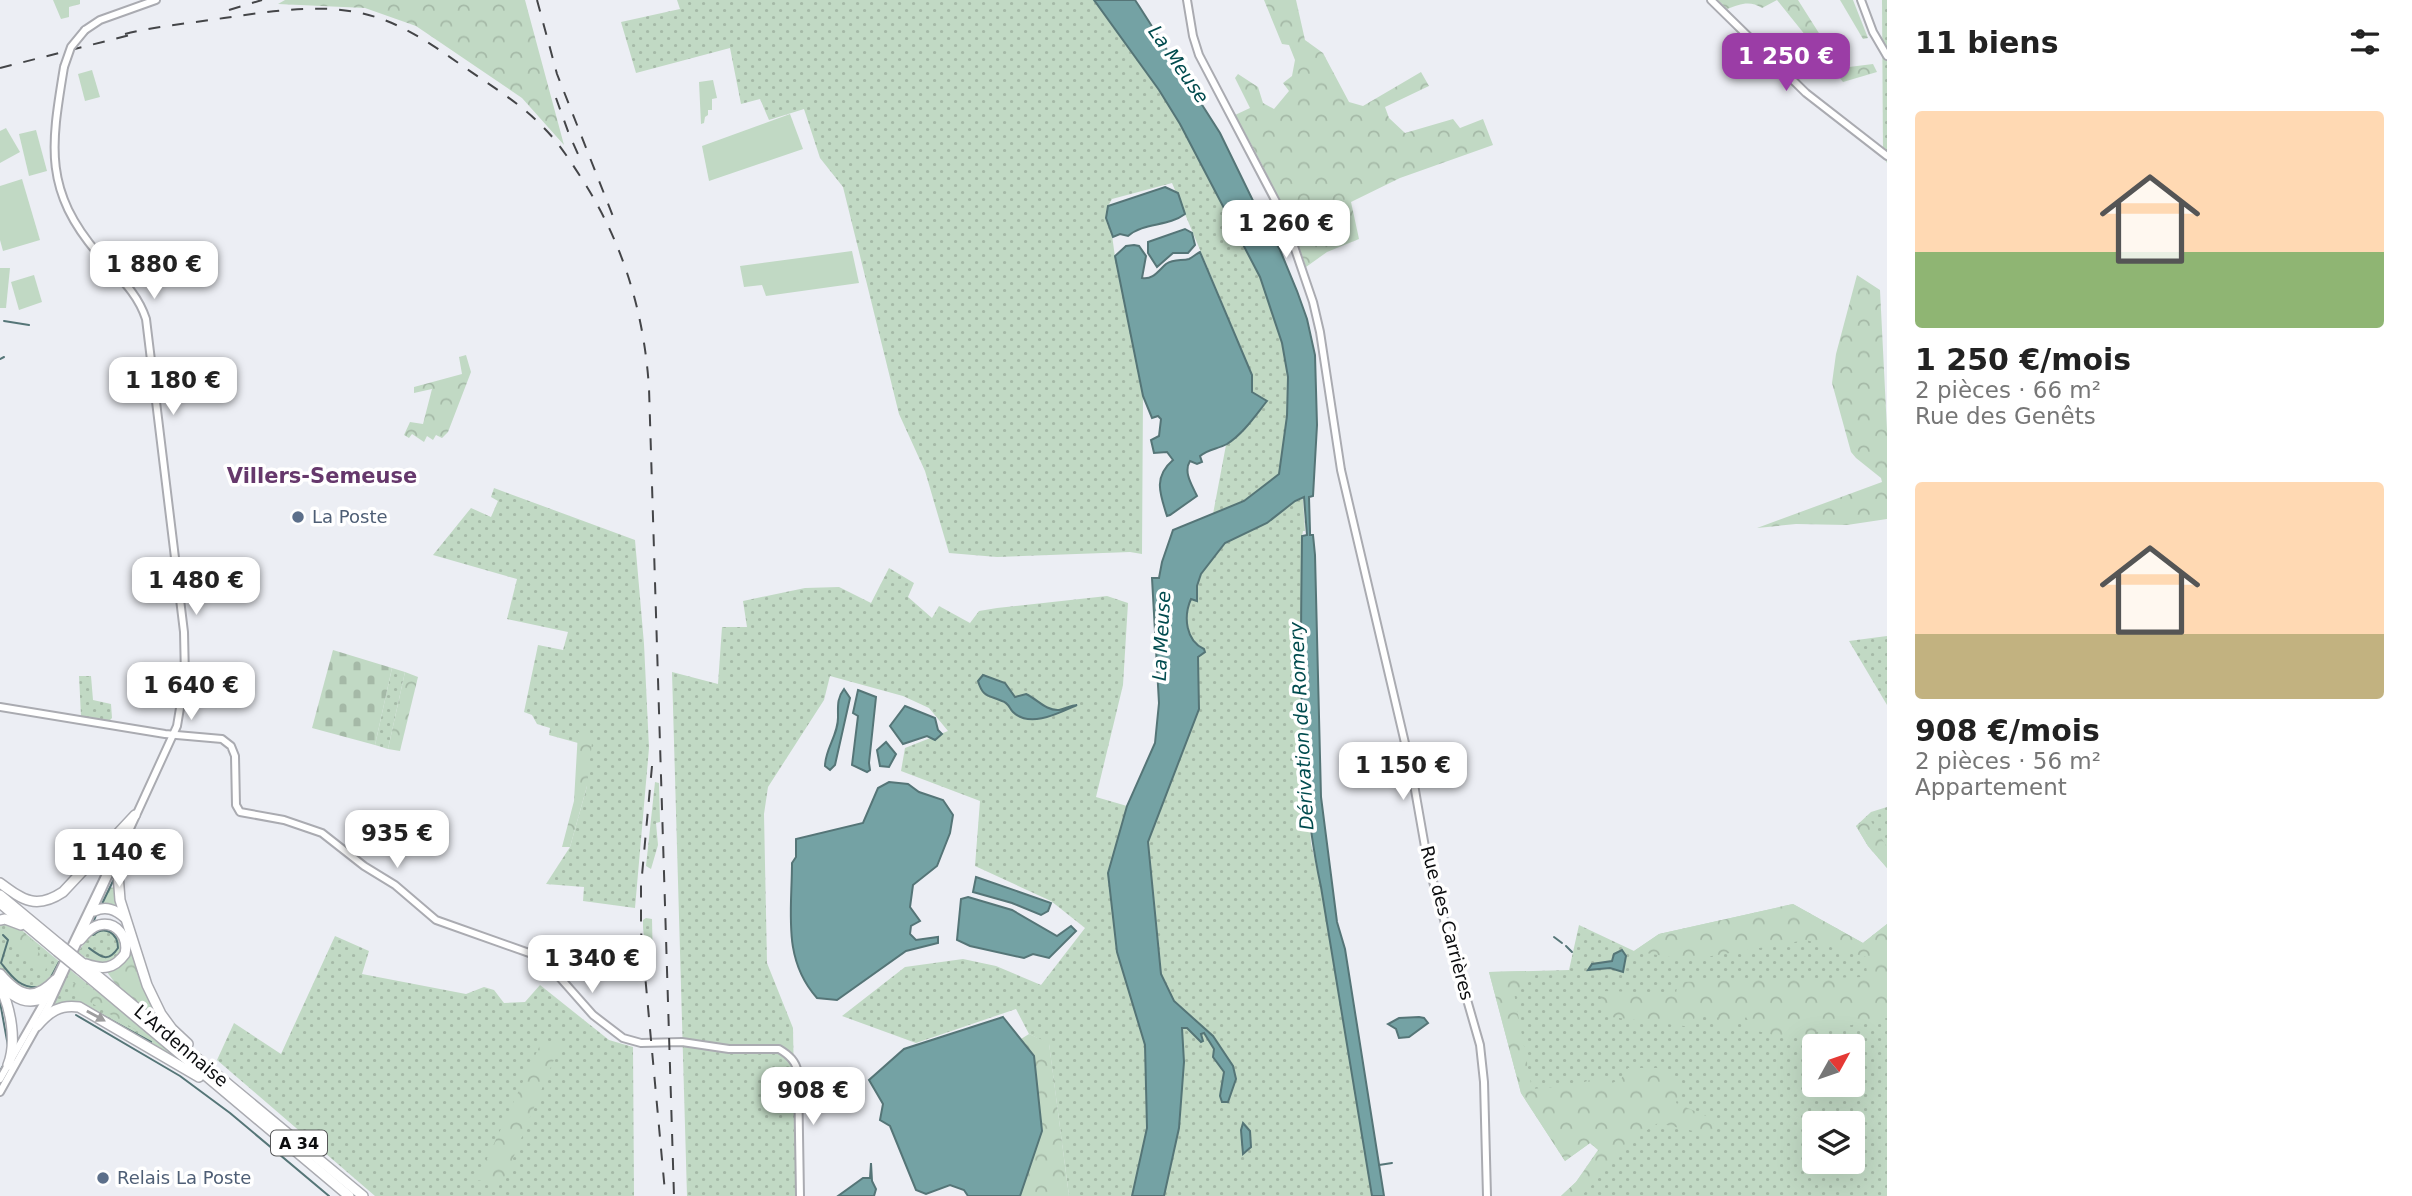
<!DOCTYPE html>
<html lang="fr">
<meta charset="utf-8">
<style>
body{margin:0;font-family:"DejaVu Sans",sans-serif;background:#f6f6f6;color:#222;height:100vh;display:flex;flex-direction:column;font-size:26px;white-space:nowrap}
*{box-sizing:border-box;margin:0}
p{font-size:23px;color:#767676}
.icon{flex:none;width:38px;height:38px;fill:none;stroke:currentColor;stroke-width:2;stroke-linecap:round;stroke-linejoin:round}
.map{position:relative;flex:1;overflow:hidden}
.side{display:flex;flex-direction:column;background:#fff;width:525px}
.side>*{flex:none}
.needle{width:46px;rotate:50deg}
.buttons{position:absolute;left:1802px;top:1034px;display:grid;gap:14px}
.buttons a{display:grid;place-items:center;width:63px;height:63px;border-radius:7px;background:#fff;box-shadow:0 7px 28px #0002;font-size:35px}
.price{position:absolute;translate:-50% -60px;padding:0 16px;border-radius:14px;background:#fff;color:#222;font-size:23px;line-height:46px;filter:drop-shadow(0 2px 4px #0008)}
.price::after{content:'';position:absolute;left:50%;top:42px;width:21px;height:16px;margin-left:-10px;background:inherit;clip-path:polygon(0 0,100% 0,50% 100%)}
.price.active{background:#9b3da6;color:#fff}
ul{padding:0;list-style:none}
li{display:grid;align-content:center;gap:14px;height:371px;padding:0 28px}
li span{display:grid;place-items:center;height:217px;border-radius:7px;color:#555}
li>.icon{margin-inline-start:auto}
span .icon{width:126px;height:126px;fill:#fffc;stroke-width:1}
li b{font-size:30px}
h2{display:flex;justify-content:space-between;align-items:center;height:84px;padding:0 28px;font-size:30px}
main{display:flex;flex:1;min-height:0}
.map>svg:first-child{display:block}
</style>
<main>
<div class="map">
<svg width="1887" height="1196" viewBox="0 0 1887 1196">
<defs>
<pattern id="grass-dots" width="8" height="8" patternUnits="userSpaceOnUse" patternTransform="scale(1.75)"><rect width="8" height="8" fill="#c1d9c4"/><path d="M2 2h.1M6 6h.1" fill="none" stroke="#a5b9a7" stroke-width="1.8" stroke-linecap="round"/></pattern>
<pattern id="forest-crowns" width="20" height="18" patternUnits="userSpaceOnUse" patternTransform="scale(1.75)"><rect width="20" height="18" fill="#c1d9c4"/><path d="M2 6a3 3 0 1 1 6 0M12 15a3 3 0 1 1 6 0" fill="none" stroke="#a5b9a7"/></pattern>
<pattern id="cemetery-stones" width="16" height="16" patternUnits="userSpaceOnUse" patternTransform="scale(1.75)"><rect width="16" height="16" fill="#c1d9c4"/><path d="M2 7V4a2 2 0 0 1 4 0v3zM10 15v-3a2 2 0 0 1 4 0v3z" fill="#a5b9a7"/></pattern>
</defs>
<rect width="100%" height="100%" fill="#eceef4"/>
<g fill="url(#grass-dots)" fill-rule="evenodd">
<polygon points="677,0 1094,0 1159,90 1180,124 1260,277 1282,343 1288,377 1287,416 1279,474 1244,501 1213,514 1226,445 1247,426 1252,374 1172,183 1112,199 1108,206 1115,257 1143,396 1142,554 1130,552 997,557 949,553 925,471 899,414 843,187 820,158 804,109 769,120 760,99 741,104 730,48 636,73 621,22 680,9"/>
<polygon points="1882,0 1887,0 1887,163 1883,157"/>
<polygon points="494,488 635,540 644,644 649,748 635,908 583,901 584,887 546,884 570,847 587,786 578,732 578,743 549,735 550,728 537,724 532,715 524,712 538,645 563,650 568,632 507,619 517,579 433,555 471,508 491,517 498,501 491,497"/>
<path d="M1303,499L1305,531H1303L1302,536V680L1311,843L1321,887L1372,1196H1164L1179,1128L1184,1062L1181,1015L1161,974L1148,842L1199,709L1198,657L1204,649C1185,641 1184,617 1190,599L1197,601V586L1201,574L1225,543L1267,523L1295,501Z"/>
<polygon points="889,568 914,583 908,597 932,618 939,606 970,623 979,611 997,608 1107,596 1128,603 1123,685 1096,797 1127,806 1108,873 1117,952 1145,1045 1147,1128 1132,1196 1069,1196 1049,1044 1029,1034 1016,1009 916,1043 842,1016 905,967 963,959 996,966 1041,985 1085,928 1051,901 975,866 980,801 901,771 905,748 948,731 929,708 903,696 830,676 824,700 768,787 764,814 767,963 793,1028 796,1196 687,1196 672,672 718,684 722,627 747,627 743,601 805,588 839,587 871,603"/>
<polygon points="1887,636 1887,705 1849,641"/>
<polygon points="392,668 405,672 388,749 375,745"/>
<polygon points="79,676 91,676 93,700 111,704 112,718 109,721 81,716"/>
<polygon points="655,782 659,783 660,822 656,823 658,845 651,869 646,866"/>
<polygon points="1887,807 1887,868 1868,846 1856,826 1871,812"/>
<path d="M1793,904L1863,943L1887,924V1196H1561L1576,1182L1598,1150L1590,1143L1565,1161L1521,1093L1489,972L1569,970L1579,925L1634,951L1659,934ZM1815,1046H1853V1085H1815ZM1815,1124H1853V1162H1815Z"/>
<polygon points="646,918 652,919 653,967 651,970 647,971 643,927 643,920"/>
<path d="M10,922L17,926L61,963C42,998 25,1000 0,968V924Z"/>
<polygon points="102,927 110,928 121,937 123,952 114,963 93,963 78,952 93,931"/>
<polygon points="335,936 369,951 362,974 466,994 484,987 494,990 504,1003 525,1002 540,985 609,1040 633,1047 634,1196 375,1196 217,1060 234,1023 281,1054"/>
<polygon points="69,969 196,1072 83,1007 53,1008 52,1005"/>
</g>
<g fill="url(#forest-crowns)">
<polygon points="53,0 80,0 80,4 69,7 69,17 61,19"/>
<polygon points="285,0 525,0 564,145 522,98 416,26 365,8 278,4"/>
<path d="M1264,0H1296L1305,40L1323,53L1349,102L1363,106L1421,72L1429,86L1385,107L1389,118L1405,133L1453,119L1460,128L1483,119L1493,145L1400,178L1351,202L1359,239L1327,252L1306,267C1288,213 1263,164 1235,115L1250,108L1235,78L1238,74L1258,87L1263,103L1274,109L1289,91L1283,83L1292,76L1295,60L1289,45L1282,44Z"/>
<path d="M1718,0H1798L1841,68L1873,64L1877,72L1843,82L1777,0L1762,8C1750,0 1740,4 1727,9Z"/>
<polygon points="1840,0 1853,0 1868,38 1863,39"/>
<polygon points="1857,275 1880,290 1887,430 1887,519 1847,525 1796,524 1757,528 1882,482 1881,478 1856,458 1851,452 1832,383 1836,354"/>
<polygon points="466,355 471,372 448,432 442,438 436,435 433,440 427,436 424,442 412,434 409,438 404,435 410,422 423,424 432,389 414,393 414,387 462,374 459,357"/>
<polygon points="405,672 418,677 400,751 388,749"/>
<polygon points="578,732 593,734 587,786 570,847 562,847 574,801"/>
<polygon points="1869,818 1887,847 1887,868 1868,846 1856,826"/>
<polygon points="109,887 115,888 119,903 116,909 103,906 102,900"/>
<polygon points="1793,904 1863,943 1887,924 1887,953 1882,956 1887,960 1887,1018 1786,1038 1753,1030 1746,1017 1720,1033 1718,1014 1696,1013 1692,1027 1603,1016 1600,991 1676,993 1678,982 1867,977 1866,957 1806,940 1688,960 1634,951 1659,934"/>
<polygon points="9,927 14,927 30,938 37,946 39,953 48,962 45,971 42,971 12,945 6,932"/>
<polygon points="129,951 134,952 159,1014 153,1017 118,987 107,972 117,967"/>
<polygon points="1526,971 1526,985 1514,993 1532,1089 1576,1085 1604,1075 1610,1084 1621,1079 1628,1068 1667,1068 1681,1084 1676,1103 1713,1119 1715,1136 1658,1123 1624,1145 1587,1191 1579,1196 1561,1196 1576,1182 1599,1150 1590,1143 1565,1161 1521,1093 1489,972"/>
<polygon points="72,982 90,990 95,990 144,1029 141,1033 90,1002 85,1003 68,988 68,985"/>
<polygon points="1029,1034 1049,1043 1069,1196 1020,1196 1042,1131 1034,1056 1021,1039"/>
<polygon points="562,1040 502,1185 477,1180 541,1043"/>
</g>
<polygon fill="url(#cemetery-stones)" points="333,650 392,668 375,745 312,728"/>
<g fill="#c1d9c4">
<polygon points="92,70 100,97 85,101 78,74"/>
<polygon points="713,80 717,98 712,99 712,110 708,110 708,115 705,117 704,123 701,124 699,82"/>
<polygon points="790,114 803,149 709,181 702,146"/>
<polygon points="6,128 20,152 0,163 0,131"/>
<polygon points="36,130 47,171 29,176 19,134"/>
<polygon points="22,179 40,240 3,251 0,240 0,186"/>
<polygon points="852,251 859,283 766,296 762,285 744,287 740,266"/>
<polygon points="0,268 10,268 6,308 0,308"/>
<polygon points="34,275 42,302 19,310 11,282"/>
</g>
<g fill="#74a2a4" stroke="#557577" stroke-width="2">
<path d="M1094,0H1135L1139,6L1220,133L1258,211L1280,250L1297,291L1307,319L1315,355L1317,425L1313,496L1309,497L1310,531V535H1313L1315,555L1321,797L1337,922L1345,949L1384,1196H1372L1321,887C1296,772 1301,652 1302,536L1307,535L1304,497L1295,501L1267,523L1225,543L1201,574L1197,586V601L1191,599C1183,617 1186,641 1204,649L1205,652L1198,657L1199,709L1148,842L1161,974L1174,1001L1213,1036L1233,1066L1236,1079L1228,1102H1222L1220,1096L1224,1072L1213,1057L1214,1049L1204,1033L1201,1034L1203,1041L1201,1042L1187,1028H1182L1184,1062L1179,1128L1164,1196H1132L1147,1128L1145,1045L1117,952L1108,873L1127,806L1155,743L1159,703L1152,578H1159L1162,562L1173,530L1244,501L1279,474L1287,416L1288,377L1282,343L1260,277L1180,124L1159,90Z"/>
<path d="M1165,187L1178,193L1185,214C1168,227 1144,222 1128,236L1120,234L1113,237L1106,218L1108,206Z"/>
<polygon points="1185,229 1192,233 1195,245 1188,253 1173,253 1157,267 1148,253 1148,242"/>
<path d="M1134,245L1139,246L1146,256L1142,278C1153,280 1158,271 1166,264C1174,259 1181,261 1189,259C1193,257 1196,254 1200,252L1252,375V392L1267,401C1255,416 1243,434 1227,444C1218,449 1208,449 1200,456L1202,462L1197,464L1190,461C1183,472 1192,485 1197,496L1170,515L1167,516C1160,494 1153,477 1173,460L1167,452L1154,453L1151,440L1159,436L1161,419L1158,416L1152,418L1143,396L1115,256L1126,246Z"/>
<path d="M983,675L1005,683L1015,697L1026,694C1037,699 1046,711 1059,710C1066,709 1070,705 1077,705C1061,712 1030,729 1013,712C1009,708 1009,703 1002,701C989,695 983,698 978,681Z"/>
<path d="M844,689L850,698L835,765L830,770L825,766C825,749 839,734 838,716C838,706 837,698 844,689Z"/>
<polygon points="858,690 876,697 869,763 870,770 867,772 852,765 858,716 853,713"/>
<polygon points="905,706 935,718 938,730 942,734 935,740 927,736 903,744 890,726"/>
<polygon points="886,742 896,754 889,767 880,766 877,750"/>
<path d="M889,782L908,784L919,792L943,800L953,815L950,833L937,866L913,885L910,907L920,921L911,926L910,934L916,940L938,937V943L906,951L837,1000L817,998C782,959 792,912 792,863L796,857V839L863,823L878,788Z"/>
<polygon points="976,877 1051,903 1048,911 1041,915 1012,903 973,892"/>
<polygon points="968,897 1012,910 1057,936 1071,926 1076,931 1049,958 1033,954 1024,958 970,946 957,940 961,899"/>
<polygon points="1622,950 1626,956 1623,972 1610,968 1588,970 1592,964 1612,961 1614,954"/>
<polygon points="1003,1017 1034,1056 1042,1131 1020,1196 968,1196 964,1190 950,1185 926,1194 916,1190 890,1126 880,1120 883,1104 869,1080 904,1049"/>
<polygon points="1419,1017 1424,1018 1428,1023 1409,1037 1399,1038 1396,1029 1388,1024 1399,1018"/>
<polygon points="1243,1123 1250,1131 1251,1147 1243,1154 1241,1130"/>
<polygon points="871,1163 872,1181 876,1189 874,1196 838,1196 863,1178 870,1178"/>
</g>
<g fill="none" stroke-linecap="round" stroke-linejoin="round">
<g stroke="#557577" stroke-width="2">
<polyline points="4,321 29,325"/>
<polyline points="0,359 4,357"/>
<polyline points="101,906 113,881"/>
<polyline points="93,923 97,913"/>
<path d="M3,935L8,940L1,963C12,977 20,989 40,987"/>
<polyline points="1554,937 1562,943"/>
<polyline points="1566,946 1572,952"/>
<path d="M89,948C101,957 108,963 118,948C118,933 105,925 93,935"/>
<polyline points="50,979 59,962"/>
<polyline points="0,1002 8,1046"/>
<polyline points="78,1002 151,1042"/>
<polyline points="76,1015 180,1076 230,1113 329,1196"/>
<polyline points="0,1071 4,1064"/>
<polyline points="1379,1165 1392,1163"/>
</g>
<defs>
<g id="secondary">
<polyline points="1187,0 1193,36 1199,55 1284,217 1313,302 1320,332 1341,470 1412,773 1428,864 1480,1045 1484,1082 1487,1196"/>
<polyline points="1711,0 1806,93 1887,156"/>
<polyline points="1861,0 1873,32 1887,56"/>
<polyline points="85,30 100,20 156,0"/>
<path d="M0,707L165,734L222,739L231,746L235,756L236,805L240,812L284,820L322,833L364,866L395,885L436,920L532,954L555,972L593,1015L623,1038L641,1043L682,1042L729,1049H779C789,1055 796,1061 798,1073L800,1196"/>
<polyline points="0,1079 47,997 118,849"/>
<path d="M0,1092L50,1003L177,726L185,678L184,632L146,319C137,291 117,276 99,255C43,190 51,146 64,67"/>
</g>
<g id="highway">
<polyline points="117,861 120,900 147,985 161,1014 172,1029 188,1044"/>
<path d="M0,883C23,900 36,910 63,892L135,815"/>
<polyline points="0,895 59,944"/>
<polyline points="0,903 57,951"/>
<path d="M94,911C106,906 115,909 125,918"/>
<polyline points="0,920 5,919 21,925"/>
<path d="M80,940C85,934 91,927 99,925C117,921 129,938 125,954C114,969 103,970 86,964"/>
<polyline points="81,962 363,1196"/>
<polyline points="79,969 349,1196"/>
<path d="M0,974C18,995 33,1003 55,980"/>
<path d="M1,985C15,999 27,1006 47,997"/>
<path d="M0,987C11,1008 17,1043 8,1065"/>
<path d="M37,1026C49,1012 60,1004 79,1007L199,1077"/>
</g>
</defs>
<use href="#secondary" stroke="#aaabb1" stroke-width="10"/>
<use href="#highway" stroke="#aaabb1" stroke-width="12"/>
<use href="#secondary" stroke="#fff" stroke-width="6"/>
<use href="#highway" stroke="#fff" stroke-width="9"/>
<g stroke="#444548" stroke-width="2" stroke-dasharray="12 12" stroke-linecap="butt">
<polyline points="537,0 557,74 616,224"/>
<polyline points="229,10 262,0"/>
<path d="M125,34C157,26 191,23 224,18C267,12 313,4 356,12C398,20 430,43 464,67C490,85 518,102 540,124C557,140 569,159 582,179C623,243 644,312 649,388L674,1196"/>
<polyline points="0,68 134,34"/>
<polyline points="556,98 569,134 582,163"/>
<polyline points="652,766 641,886 641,931 665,1192"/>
</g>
<defs>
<polyline id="secondary-bridge" points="64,67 71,47 85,30"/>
<g id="highway-bridge">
<polyline points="59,944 81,962"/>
<polyline points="57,951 79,969"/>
</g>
</defs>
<use href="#secondary-bridge" stroke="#aaabb1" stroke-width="10" stroke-linecap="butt"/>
<use href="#highway-bridge" stroke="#aaabb1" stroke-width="12" stroke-linecap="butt"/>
<use href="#secondary-bridge" stroke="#fff" stroke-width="6"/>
<use href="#highway-bridge" stroke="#fff" stroke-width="9"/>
</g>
<defs><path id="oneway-solid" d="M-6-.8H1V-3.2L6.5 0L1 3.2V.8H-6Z" transform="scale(1.75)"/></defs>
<use fill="#9e9e9f" href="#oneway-solid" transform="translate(96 1016) rotate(29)"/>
<g fill="#5c6f8a" stroke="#fff" stroke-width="2.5">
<circle cx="298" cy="517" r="7"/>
<circle cx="103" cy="1178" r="7"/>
</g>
<g text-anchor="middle" stroke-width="7" stroke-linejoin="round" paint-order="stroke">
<rect fill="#fff" stroke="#555657" stroke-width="2" x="271" y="1130.5" width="56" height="25" rx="5"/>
<g font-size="16" font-weight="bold" fill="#0c0d0f">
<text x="299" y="1149">A 34</text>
</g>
<g font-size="18" fill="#4e5e75" stroke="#fff" text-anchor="start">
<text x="312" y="523">La Poste</text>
<text x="117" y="1184">Relais La Poste</text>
</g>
<g font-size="18" fill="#0c0d0f" stroke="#fff">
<text transform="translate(1447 923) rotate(75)" y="6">Rue des Carrières</text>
<text transform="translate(181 1046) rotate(40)" y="6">L'Ardennaise</text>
</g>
<g font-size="19" font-style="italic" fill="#004b4e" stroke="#fff">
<text transform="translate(1179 64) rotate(55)" y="7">La Meuse</text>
<text transform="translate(1161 636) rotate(-87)" y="7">La Meuse</text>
<text transform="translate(1301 726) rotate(-93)" y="7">Dérivation de Romery</text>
</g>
<g font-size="21" font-weight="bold" fill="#66386c" stroke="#fff">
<text x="322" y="483">Villers-Semeuse</text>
</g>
</g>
</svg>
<div class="buttons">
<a><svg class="needle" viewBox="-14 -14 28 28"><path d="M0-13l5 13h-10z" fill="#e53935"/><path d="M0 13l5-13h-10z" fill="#767676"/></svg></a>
<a><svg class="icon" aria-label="layers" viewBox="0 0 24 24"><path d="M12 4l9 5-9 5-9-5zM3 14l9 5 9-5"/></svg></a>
</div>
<b class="price active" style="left:1786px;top:93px">1 250 €</b>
<b class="price" style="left:1286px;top:260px">1 260 €</b>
<b class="price" style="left:154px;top:301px">1 880 €</b>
<b class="price" style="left:173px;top:417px">1 180 €</b>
<b class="price" style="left:196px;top:617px">1 480 €</b>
<b class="price" style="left:191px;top:722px">1 640 €</b>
<b class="price" style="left:1403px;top:802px">1 150 €</b>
<b class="price" style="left:397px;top:870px">935 €</b>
<b class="price" style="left:119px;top:889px">1 140 €</b>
<b class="price" style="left:592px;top:995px">1 340 €</b>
<b class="price" style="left:813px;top:1127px">908 €</b>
</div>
<section class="side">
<h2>11 biens<svg class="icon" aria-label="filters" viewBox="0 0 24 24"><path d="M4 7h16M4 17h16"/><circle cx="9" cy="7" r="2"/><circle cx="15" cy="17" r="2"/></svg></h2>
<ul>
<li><span style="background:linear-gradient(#ffd9b3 65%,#8fb573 0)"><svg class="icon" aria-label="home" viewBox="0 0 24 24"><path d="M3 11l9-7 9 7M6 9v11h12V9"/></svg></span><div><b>1 250 €/mois</b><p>2 pièces · 66 m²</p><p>Rue des Genêts</p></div></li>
<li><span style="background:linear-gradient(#ffd9b3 70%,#c2b280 0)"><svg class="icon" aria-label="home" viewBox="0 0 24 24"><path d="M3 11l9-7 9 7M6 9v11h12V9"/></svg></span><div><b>908 €/mois</b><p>2 pièces · 56 m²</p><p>Appartement</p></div></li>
</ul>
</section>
</main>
